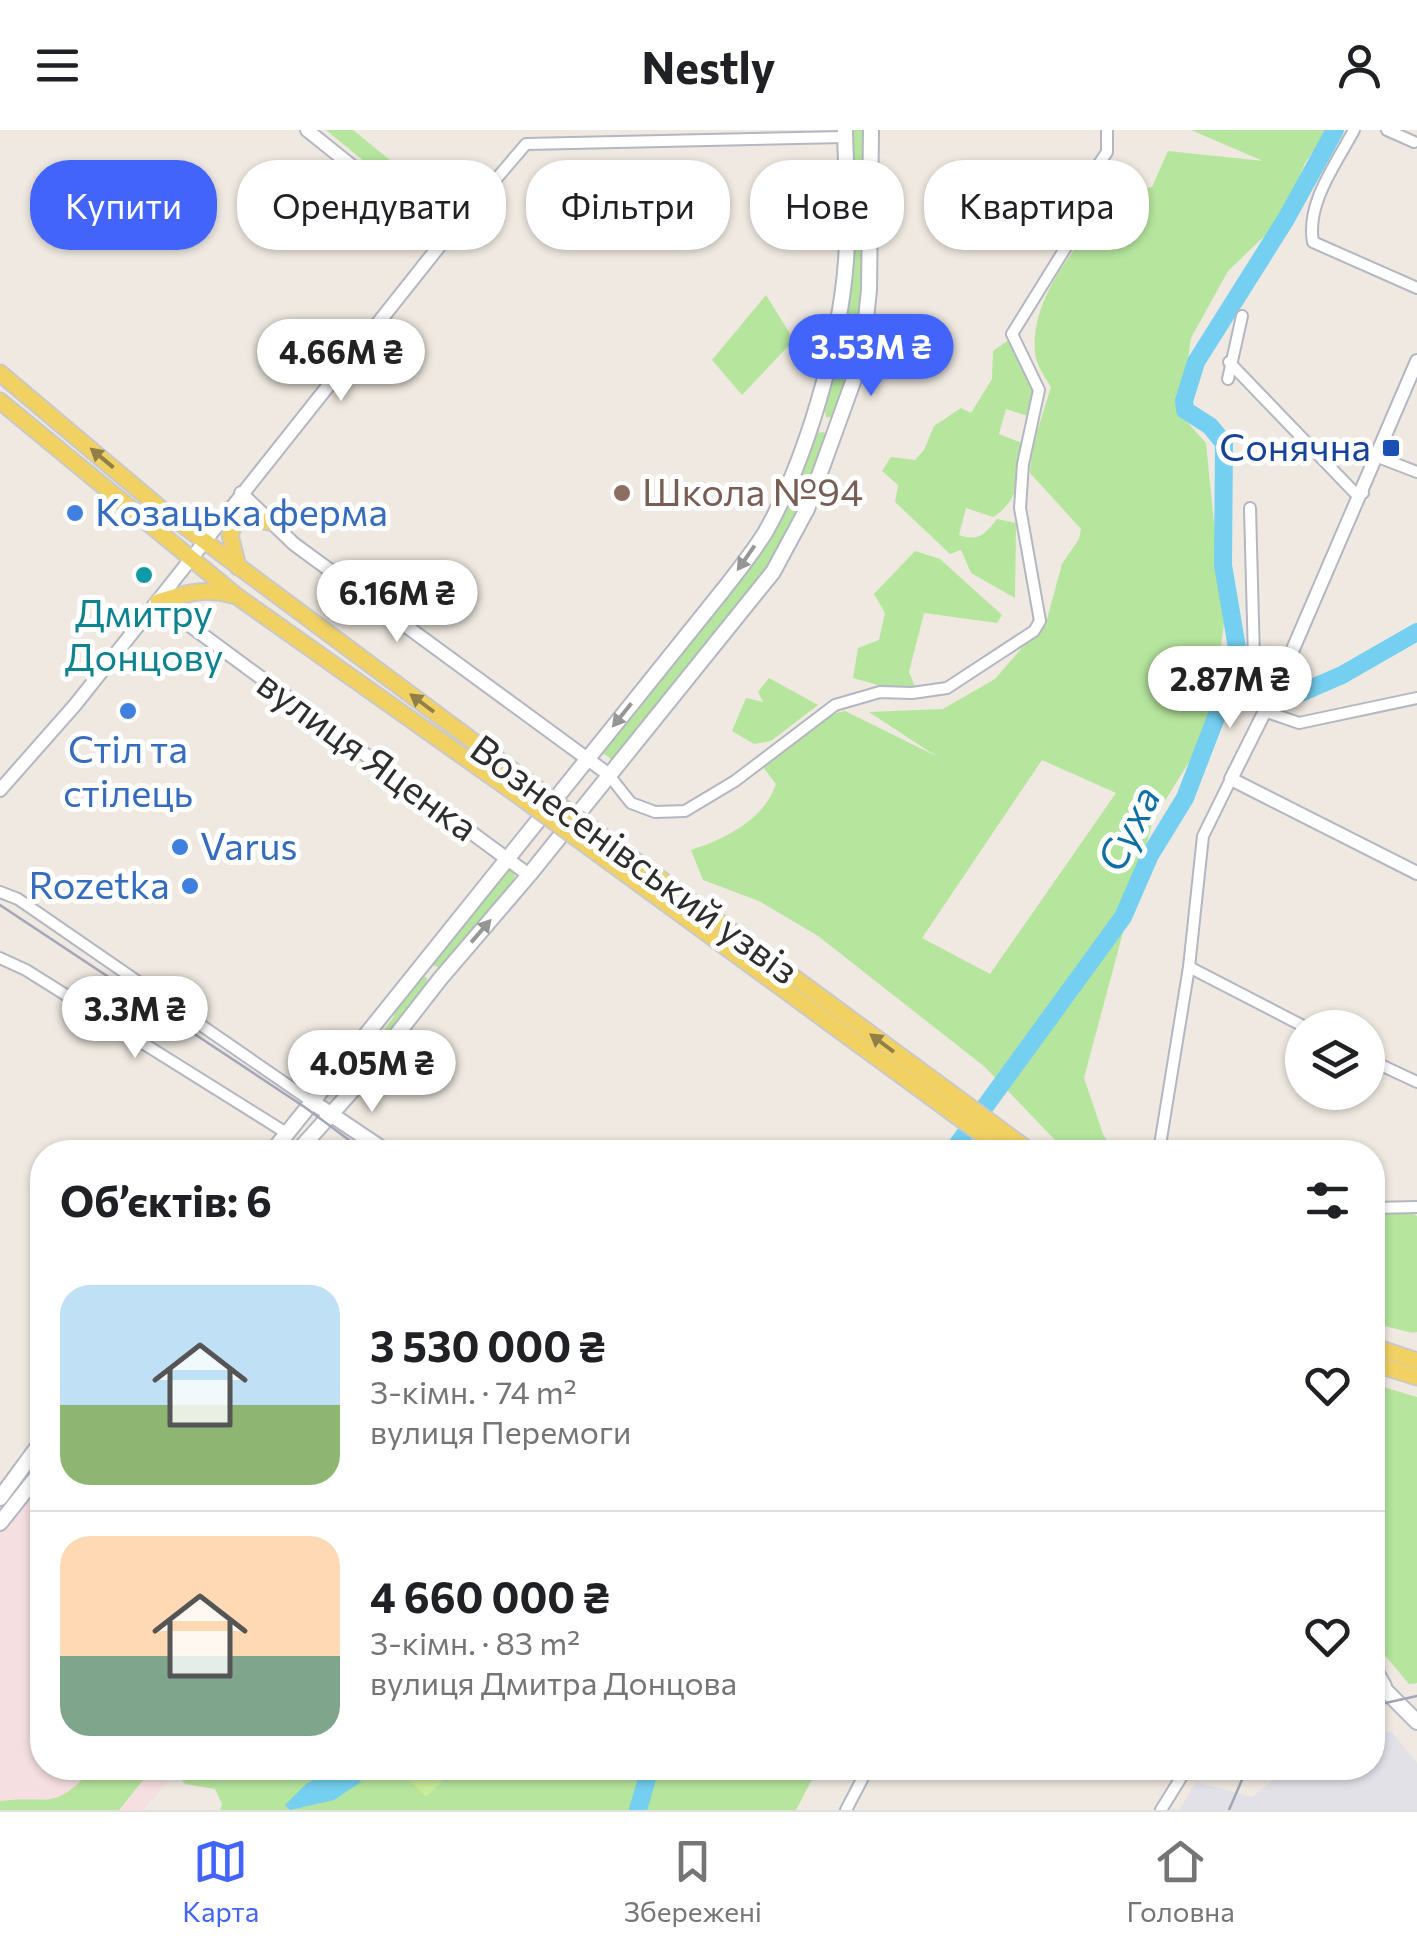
<!DOCTYPE html>
<html lang="uk">
<meta charset="utf-8">
<style>
body{margin:0;font-family:Commissioner,sans-serif;background:#f6f6f6;color:#202124;height:100vh;display:flex;flex-direction:column;font-size:38px;white-space:nowrap}
*{box-sizing:border-box;margin:0}
p{font-size:32px;color:#757577}
.icon{flex:none;width:55px;height:55px;fill:none;stroke:currentColor;stroke-width:2;stroke-linecap:round;stroke-linejoin:round}
.map{position:relative;flex:1;overflow:hidden}
.details{position:absolute;left:30px;top:1010px;width:1355px;height:640px;display:flex;flex-direction:column;background:#fff;border-radius:40px;box-shadow:0 2px 8px #0004}
.details>*{flex:none}
.hud{position:absolute;left:30px;top:30px;width:1358px;height:90px;display:flex;gap:20px}
.buttons{position:absolute;left:1285px;top:880px;display:grid;gap:20px}
.buttons a{display:grid;place-items:center;width:100px;height:100px;border-radius:50%;background:#fff;box-shadow:0 2px 8px #0004;font-size:50px}
.price{position:absolute;translate:-50% -85px;padding:0 22px;border-radius:35px;background:#fff;color:#222;font-size:32px;line-height:65px;filter:drop-shadow(0 2px 5px #0008)}
.price::after{content:'';position:absolute;left:50%;top:60px;width:30px;height:22px;margin-left:-15px;background:inherit;clip-path:polygon(0 0,100% 0,50% 100%)}
.price.active{background:#4264fb;color:#fff}
ul{padding:0;list-style:none}
li{display:flex;align-items:center;gap:30px;height:250px;padding:0 30px}
li+li{border-top:2px solid #e0e0e0}
li span{display:grid;place-items:center;flex:none;width:280px;height:200px;border-radius:30px;color:#555}
li>.icon{margin-inline-start:auto}
span .icon{width:120px;height:120px;fill:#fffc;stroke-width:1}
li b{font-size:42px}
h2{display:flex;justify-content:space-between;align-items:center;height:120px;padding:0 30px;font-size:42px}
.tag{padding:0 35px;border-radius:40px;background:#fff;box-shadow:0 2px 8px #0004;font-size:35px;line-height:90px}
.tag.active{background:#4264fb;color:#fff}
header{display:flex;justify-content:space-between;align-items:center;height:130px;padding:0 30px;background:#fff;font-size:45px;font-weight:700}
.tabs{display:flex;justify-content:space-around;align-items:center;height:140px;border-top:2px solid #e0e0e0;background:#fff;font-size:28px;color:#757577}
.tabs a{display:grid;justify-items:center;gap:5px}
.tabs .active{color:#4264fb}
.map>svg:first-child{display:block}
</style>
<header><svg class="icon" aria-label="menu" viewBox="0 0 24 24"><path d="M4 6h16M4 12h16M4 18h16"/></svg>Nestly<svg class="icon" aria-label="person" viewBox="0 0 24 24"><circle cx="12" cy="8" r="4"/><path d="M4 21q1-7 8-7t8 7"/></svg></header>
<div class="map">
<svg width="1417" height="1680" viewBox="0 0 1417 1680">
<rect width="100%" height="100%" fill="#efe9e1"/>
<polygon fill="#e3e1e8" points="1392,1602 1417,1633 1417,1680 1179,1680 1196,1652 1252,1667 1288,1638 1372,1638 1373,1603"/>
<polygon fill="#f5dfe0" points="42,1341 42,1638 179,1638 143,1680 0,1680 0,1393"/>
<g fill="#b6e59e" fill-rule="evenodd">
<polygon points="326,0 353,0 438,69 440,79 432,87"/>
<path d="M852,0H865C864,99 869,194 833,288L826,287L825,281L849,174L852,133Z"/>
<path d="M1191,0H1328L1305,33L1281,90L1228,141L1191,208L1180,284L1206,313L1224,493L1210,598L1153,690L1084,948L1103,1004L1114,1022H1073L1053,1008L985,937L818,806L759,771L703,750L691,720C725,709 764,690 776,654L762,636L832,584L845,581L936,626L869,582L943,579L995,549L1047,489L1062,434L1079,409L1081,399L1030,343L1032,318L1051,257C1045,247 1035,233 1035,222C1030,163 1083,111 1115,66L1152,57L1168,21L1263,31ZM1042,630L1116,663L990,844L922,808Z"/>
<polygon points="766,165 794,210 742,265 712,230"/>
<path d="M1013,207L1020,236L1033,260L1028,286L1006,279L999,304L1022,313C1019,343 1021,370 993,387L966,378L959,405C979,412 985,404 997,389L1016,393L1015,468L971,443L961,420L950,424L895,372L898,355L882,341L891,327L915,330L924,320L934,296L961,278L971,283L992,249L993,221Z"/>
<path d="M824,302L828,308C814,346 800,385 778,420C732,495 668,562 612,630L602,622L746,443L773,400L816,303Z"/>
<polygon points="915,421 940,429 1002,485 997,493 924,483 909,542 915,557 900,561 853,548 858,518 879,510 885,483 874,464"/>
<polygon points="769,548 818,575 771,611 754,614 732,601 746,568 763,572 758,562"/>
<polygon points="508,739 515,741 514,752 442,838 431,835 432,828"/>
<polygon points="420,844 427,848 426,856 349,958 345,959 343,954 393,888 399,867"/>
<polygon points="1412,1083 1417,1086 1417,1202 1413,1203 1372,1193 1373,1085"/>
<polygon points="1373,1254 1417,1267 1417,1553 1409,1554 1373,1511"/>
<path d="M76,1638H818L796,1680H220L222,1674L215,1659L185,1654L178,1644L152,1639L119,1680H0V1671C49,1665 50,1680 83,1649Z"/>
</g>
<polygon fill="#c9ec9a" points="410,1638 456,1638 426,1667 403,1644"/>
<polygon fill="#75cff0" points="335,1638 351,1638 361,1652 334,1670 290,1680 285,1675 306,1654"/>
<g fill="none" stroke-linecap="round" stroke-linejoin="round">
<g stroke="#75cff0" stroke-width="18">
<polyline points="1225,564 1237,518 1223,435 1224,313 1210,296 1185,280 1184,271 1196,232 1286,89 1335,0"/>
<polyline points="952,1022 1123,787 1150,725 1185,668 1225,564 1296,565 1342,545 1417,502"/>
<polyline points="638,1680 650,1638"/>
</g>
<defs>
<g id="minor">
<path d="M1354,0C1336,34 1306,73 1313,112L1417,158"/>
<polyline points="1387,0 1414,12"/>
<polyline points="444,110 526,14 845,7"/>
<polyline points="1229,232 1355,363 1363,363"/>
<polyline points="1228,249 1242,186"/>
<polyline points="1378,327 1417,342"/>
<polyline points="1250,378 1254,529 1269,558 1275,561"/>
<polyline points="1264,581 1299,593 1417,568"/>
<polyline points="608,644 631,673 655,682 685,681 735,651 835,575 880,562 912,563 947,558 1034,501 1040,491 1020,378 1023,334 1039,260 1012,204 1092,75 1092,44 1107,22 1107,0"/>
<polyline points="0,762 18,769 311,971"/>
<polyline points="0,828 26,840 288,1004"/>
<polyline points="1189,837 1307,898"/>
<polyline points="1368,929 1417,952"/>
<polyline points="1176,1022 1160,1015 1189,837 1203,706 1231,649"/>
<polyline points="1372,1078 1417,1077"/>
<polyline points="846,1680 868,1638"/>
<polyline points="1161,1680 1187,1638"/>
</g>
<g id="tertiary">
<polyline points="1417,231 1275,561 1231,649 1417,743"/>
<polyline points="241,363 294,414 608,644"/>
<polyline points="158,472 529,745"/>
<polyline points="0,660 75,575 444,110 307,0"/>
<polyline points="1372,1533 1385,1556"/>
</g>
<g id="secondary">
<polyline points="311,971 387,1022"/>
<path d="M272,1022L724,459C738,441 753,422 765,403C806,331 840,213 846,131C849,88 846,43 845,0"/>
<polyline points="297,1022 359,953 440,849 529,745 773,442 807,379 862,227 869,160 871,0"/>
<polyline points="0,1368 42,1311"/>
<polyline points="0,1393 42,1340"/>
<polyline points="1372,1547 1417,1592"/>
</g>
<g id="primary">
<polyline points="0,243 160,378 528,652"/>
<polyline points="0,271 238,467 519,666"/>
<polyline points="238,437 230,405 235,393 248,388 269,392"/>
<path d="M158,472C183,464 205,457 232,465"/>
<polyline points="602,706 1031,1022"/>
<polyline points="593,720 1006,1022"/>
<polyline points="1372,1216 1417,1231"/>
<polyline points="1372,1233 1417,1247"/>
</g>
</defs>
<use href="#minor" stroke="#b4b7c1" stroke-width="14"/>
<use href="#tertiary" stroke="#b4b7c1" stroke-width="16"/>
<use href="#secondary" stroke="#b4b7c1" stroke-width="18"/>
<use href="#primary" stroke="#c9c9c9" stroke-width="19"/>
<use href="#minor" stroke="#fff" stroke-width="10"/>
<use href="#tertiary" stroke="#fff" stroke-width="12"/>
<use href="#secondary" stroke="#fff" stroke-width="14"/>
<use href="#primary" stroke="#f2d163" stroke-width="15"/>
<g stroke="#a3a6b8" stroke-width="2.5">
<polyline points="0,775 306,978 365,1022"/>
<polyline points="1372,1576 1417,1566"/>
<polyline points="1229,1680 1247,1638"/>
</g>
<defs>
<g id="primary-bridge">
<polyline points="528,652 602,706"/>
<polyline points="519,666 593,720"/>
</g>
</defs>
<use href="#primary-bridge" stroke="#c9c9c9" stroke-width="19" stroke-linecap="butt"/>
<use href="#primary-bridge" stroke="#f2d163" stroke-width="15"/>
</g>
<defs><path id="oneway-solid" d="M-6-.8H1V-3.2L6.5 0L1 3.2V.8H-6Z" transform="scale(2.5)"/></defs>
<g fill="#908048">
<use href="#oneway-solid" transform="translate(102 328) rotate(-140)"/>
<use href="#oneway-solid" transform="translate(422 573) rotate(-143)"/>
<use href="#oneway-solid" transform="translate(882 913) rotate(-143)"/>
</g>
<g fill="#969696">
<use href="#oneway-solid" transform="translate(746 428) rotate(125)"/>
<use href="#oneway-solid" transform="translate(622 585) rotate(129)"/>
<use href="#oneway-solid" transform="translate(481 801) rotate(-49)"/>
</g>
<rect fill="#1a4fb4" stroke="#fff" stroke-width="4" x="1381" y="308" width="20" height="20" rx="5"/>
<circle fill="#8d6e63" stroke="#fff" stroke-width="4" cx="622" cy="363" r="10"/>
<g fill="#3f7fe0" stroke="#fff" stroke-width="4">
<circle cx="75" cy="383" r="10"/>
<circle cx="128" cy="581" r="10"/>
<circle cx="180" cy="717" r="10"/>
<circle cx="190" cy="756" r="10"/>
</g>
<circle fill="#0f9aa8" stroke="#fff" stroke-width="4" cx="144" cy="445" r="10"/>
<g text-anchor="middle" stroke-width="10" stroke-linejoin="round" paint-order="stroke">
<g font-size="38" fill="#164399" stroke="#fff" text-anchor="end">
<text x="1371" y="331">Сонячна</text>
</g>
<g font-size="38" fill="#785e54" stroke="#fff" text-anchor="start">
<text x="642" y="376">Школа №94</text>
</g>
<g font-size="38" fill="#366cbe" stroke="#fff" text-anchor="start">
<text x="95" y="396">Козацька ферма</text>
<text x="128" y="633" text-anchor="middle">Стіл та<tspan x="128" dy="44">стілець</tspan></text>
<text x="200" y="730">Varus</text>
<text x="170" y="769" text-anchor="end">Rozetka</text>
</g>
<g font-size="38" fill="#0d838f" stroke="#fff">
<text x="144" y="497">Дмитру<tspan x="144" dy="44">Донцову</tspan></text>
</g>
<g font-size="38" fill="#2e2e2e" stroke="#fff">
<text transform="translate(367 626) rotate(36)" y="13">вулиця Яценка</text>
<text transform="translate(634 730) rotate(36)" y="13">Вознесенівський узвіз</text>
</g>
<g font-size="40" font-style="italic" fill="#0d6fa3" stroke="#fff">
<text transform="translate(1129 699) rotate(-63)" y="14">Суха</text>
</g>
</g>
</svg>
<div class="buttons">
<a><svg class="icon" aria-label="layers" viewBox="0 0 24 24"><path d="M12 4l9 5-9 5-9-5zM3 14l9 5 9-5"/></svg></a>
</div>
<b class="price active" style="left:871px;top:269px">3.53M ₴</b>
<b class="price" style="left:341px;top:274px">4.66M ₴</b>
<b class="price" style="left:397px;top:515px">6.16M ₴</b>
<b class="price" style="left:1230px;top:601px">2.87M ₴</b>
<b class="price" style="left:135px;top:931px">3.3M ₴</b>
<b class="price" style="left:372px;top:985px">4.05M ₴</b>
<div class="hud">
<a class="tag active">Купити</a>
<a class="tag">Орендувати</a>
<a class="tag">Фільтри</a>
<a class="tag">Нове</a>
<a class="tag">Квартира</a>
</div>
<section class="details">
<h2>Об’єктів: 6<svg class="icon" aria-label="filters" viewBox="0 0 24 24"><path d="M4 7h16M4 17h16"/><circle cx="9" cy="7" r="2"/><circle cx="15" cy="17" r="2"/></svg></h2>
<ul>
<li><span style="background:linear-gradient(#bfe0f5 60%,#8fb573 0)"><svg class="icon" aria-label="home" viewBox="0 0 24 24"><path d="M3 11l9-7 9 7M6 9v11h12V9"/></svg></span><div><b>3 530 000 ₴</b><p>3-кімн. · 74 m²</p><p>вулиця Перемоги</p></div><svg class="icon" aria-label="heart" viewBox="0 0 24 24"><path d="M12 20l-8-8c-3-5 5-10 8-4 3-6 11-1 8 4z"/></svg></li>
<li><span style="background:linear-gradient(#ffd9b3 60%,#7fa58c 0)"><svg class="icon" aria-label="home" viewBox="0 0 24 24"><path d="M3 11l9-7 9 7M6 9v11h12V9"/></svg></span><div><b>4 660 000 ₴</b><p>3-кімн. · 83 m²</p><p>вулиця Дмитра Донцова</p></div><svg class="icon" aria-label="heart" viewBox="0 0 24 24"><path d="M12 20l-8-8c-3-5 5-10 8-4 3-6 11-1 8 4z"/></svg></li>
</ul>
</section>
</div>
<nav class="tabs">
<a class="active"><svg class="icon" aria-label="map" viewBox="0 0 24 24"><path d="M3 6l6-2 6 2 6-2v14l-6 2-6-2-6 2zM9 4v14M15 6v14"/></svg>Карта</a>
<a><svg class="icon" aria-label="saved" viewBox="0 0 24 24"><path d="M7 4h10v16l-5-4-5 4z"/></svg>Збережені</a>
<a><svg class="icon" aria-label="home" viewBox="0 0 24 24"><path d="M3 11l9-7 9 7M6 9v11h12V9"/></svg>Головна</a>
</nav>
